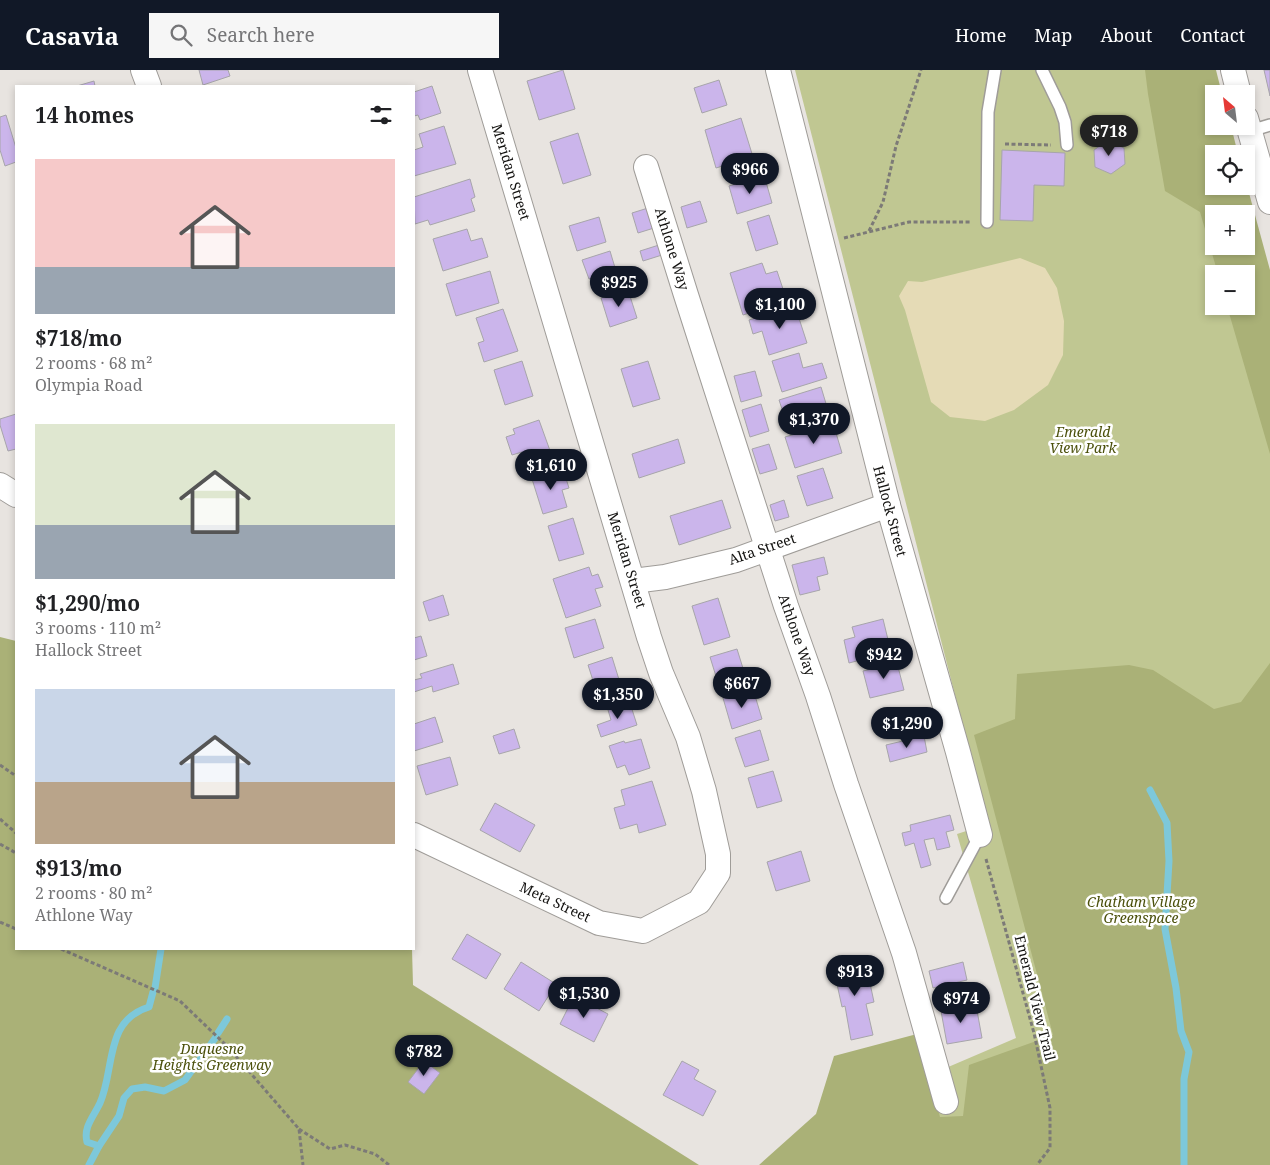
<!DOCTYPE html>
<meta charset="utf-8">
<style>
body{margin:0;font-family:"Noto Serif",serif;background:#f6f6f6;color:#202124;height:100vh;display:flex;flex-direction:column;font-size:19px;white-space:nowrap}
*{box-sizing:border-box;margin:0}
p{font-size:16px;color:#757577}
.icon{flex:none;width:28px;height:28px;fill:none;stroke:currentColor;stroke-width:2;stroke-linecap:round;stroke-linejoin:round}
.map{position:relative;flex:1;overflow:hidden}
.side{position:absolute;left:15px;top:15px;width:400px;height:865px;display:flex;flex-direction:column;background:#fff;border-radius:0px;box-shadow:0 2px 8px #0003}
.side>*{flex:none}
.needle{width:32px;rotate:332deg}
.buttons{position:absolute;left:1205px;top:15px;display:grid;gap:10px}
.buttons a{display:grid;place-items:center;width:50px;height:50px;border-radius:0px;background:#fff;box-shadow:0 2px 8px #0003;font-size:25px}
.price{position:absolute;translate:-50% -42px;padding:0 11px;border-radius:18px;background:#111827;color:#fff;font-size:16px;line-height:32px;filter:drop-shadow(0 1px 2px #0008)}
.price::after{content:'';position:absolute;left:50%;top:30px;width:15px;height:11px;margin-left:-8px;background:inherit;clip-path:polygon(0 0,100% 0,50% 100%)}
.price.active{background:#222;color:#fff}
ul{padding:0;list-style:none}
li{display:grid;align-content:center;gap:10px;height:265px;padding:0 20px}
li span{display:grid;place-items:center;height:155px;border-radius:0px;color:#555}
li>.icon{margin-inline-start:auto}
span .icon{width:90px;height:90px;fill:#fffc;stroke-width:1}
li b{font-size:21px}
h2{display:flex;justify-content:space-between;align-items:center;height:60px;padding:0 20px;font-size:21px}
header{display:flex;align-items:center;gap:30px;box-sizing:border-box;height:70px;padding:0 25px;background:#111827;color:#fff}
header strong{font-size:24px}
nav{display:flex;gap:28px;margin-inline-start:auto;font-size:18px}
.search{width:350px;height:45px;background:#f6f6f6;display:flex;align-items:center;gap:12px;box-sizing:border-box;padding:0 18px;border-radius:0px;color:#757577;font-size:19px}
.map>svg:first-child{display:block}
</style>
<header>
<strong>Casavia</strong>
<div class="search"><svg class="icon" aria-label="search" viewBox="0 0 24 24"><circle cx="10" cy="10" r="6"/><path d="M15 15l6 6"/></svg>Search here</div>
<nav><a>Home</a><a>Map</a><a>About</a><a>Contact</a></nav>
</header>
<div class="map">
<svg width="1270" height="1095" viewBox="0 0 1270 1095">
<rect width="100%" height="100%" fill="#e8e4e0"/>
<path fill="#c0c792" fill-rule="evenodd" d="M795,0H1204L1214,56V176H1246L1270,253V1095H794L836,1045L1016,968L957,764L988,754ZM1214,204H1246V236H1214Z"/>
<g fill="#aab177" fill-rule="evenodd">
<path d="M1145,0H1216L1222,24H1214V56H1231L1238,84H1214V116H1246V112L1270,200V384L1227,236H1246V204H1218L1200,142L1165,121L1148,24ZM1214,144H1246V176H1214Z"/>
<polygon points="0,567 16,571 16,879 412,879 413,915 699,1095 0,1095"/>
<polygon points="1270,593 1270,1095 759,1095 816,1044 834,986 917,964 940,1047 963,1046 969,995 1053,965 974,665 1015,649 1017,604 1129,595 1153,600 1214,639 1241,632"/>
</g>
<polygon fill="#e5dbb6" points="1020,188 1045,198 1057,218 1064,251 1063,285 1048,315 1014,340 985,351 950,347 931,332 905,240 899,226 908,211 922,212"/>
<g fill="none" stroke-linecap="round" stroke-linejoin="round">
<g stroke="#7dc8da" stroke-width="7">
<polyline points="1150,720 1167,753 1169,791 1165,859 1176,918 1181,961 1189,982 1184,1009 1184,1095"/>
<polyline points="155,918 161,879"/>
<polyline points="218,963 227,949"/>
<path d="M99,1076L87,1072C83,1057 94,1046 100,1033C115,1000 104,950 149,937L153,922"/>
<polyline points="89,1095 99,1076 119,1046 124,1028 132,1019 145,1017 164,1021 185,1010 216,967"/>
</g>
</g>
<g fill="#cbb5eb" stroke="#a7a5aa">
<polygon points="199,0 228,0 230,6 203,15"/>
<polygon points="563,0 575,39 539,50 527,11"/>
<polygon points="1264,0 1270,0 1270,26"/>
<polygon points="719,10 727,35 702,43 694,18"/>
<polygon points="94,11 95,16 77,16"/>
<polygon points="432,16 441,43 420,50 418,45 414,46 414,22"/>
<polygon points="6,45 16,78 16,92 5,96 0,80 0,47"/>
<polygon points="741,48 753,87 716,98 705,60"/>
<polygon points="444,56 456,94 414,106 414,80 423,77 419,64"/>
<polygon points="578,63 591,105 563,114 550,72"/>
<polygon points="1108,70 1124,78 1125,94 1111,104 1095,97 1094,80"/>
<polygon points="1002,80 1065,83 1064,116 1034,115 1033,151 1000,150"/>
<polygon points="764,105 772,133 737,144 729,116"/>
<polygon points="470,109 475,127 471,129 475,141 430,155 428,150 415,154 414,127"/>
<polygon points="700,131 707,152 687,158 681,137"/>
<polygon points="648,138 654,158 638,163 632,143"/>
<polygon points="769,145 778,174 756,181 747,152"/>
<polygon points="599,147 606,172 577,181 569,156"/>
<polygon points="467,159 471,171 482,168 488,187 443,201 433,169"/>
<polygon points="659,175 662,185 643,191 640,181"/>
<polygon points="610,181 616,201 589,209 582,190"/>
<polygon points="762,193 766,204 777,201 787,231 743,245 730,203"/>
<polygon points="490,201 499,233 456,246 446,214"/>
<polygon points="628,220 637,248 610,257 601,228"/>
<polygon points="795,236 807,273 769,285 762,261 753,264 749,250"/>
<polygon points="503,239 518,281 484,292 478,273 484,271 476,248"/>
<polygon points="799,283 803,298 822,293 827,308 782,322 772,291"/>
<polygon points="522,291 533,326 505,335 494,300"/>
<polygon points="648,291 660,329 633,337 621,299"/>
<polygon points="755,301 762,326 741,332 734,306"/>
<polygon points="821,317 830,347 789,360 779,330"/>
<polygon points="761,334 769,361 750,367 742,340"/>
<polygon points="16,344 16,379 8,381 0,355 0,349"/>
<polygon points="539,350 553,389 528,398 522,382 512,385 506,367 515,364 513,359"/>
<polygon points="833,353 842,383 795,398 785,367"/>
<polygon points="678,369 685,393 639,408 632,384"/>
<polygon points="769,374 777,399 760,404 752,379"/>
<polygon points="823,398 833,428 807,436 797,406"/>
<polygon points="563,399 569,418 562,420 567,437 543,444 532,409"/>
<polygon points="722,430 731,458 679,475 670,446"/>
<polygon points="784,430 789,447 775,451 770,435"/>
<polygon points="573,448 584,484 559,491 548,456"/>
<polygon points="824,487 828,504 817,507 820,520 800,525 792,495"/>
<polygon points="589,497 592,506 598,504 603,517 595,519 601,536 566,548 553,509"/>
<polygon points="443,525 449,545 429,551 423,532"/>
<polygon points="718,528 730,567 704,575 692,536"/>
<polygon points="595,549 604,578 574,588 565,558"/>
<polygon points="883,549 891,582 849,593 844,570 855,567 852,557"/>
<polygon points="421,566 427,586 414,590 414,568"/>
<polygon points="737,579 746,608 719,616 710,587"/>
<polygon points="612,587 621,616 597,623 588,595"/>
<polygon points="897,593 904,620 870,628 863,601"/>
<polygon points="453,594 459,614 433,622 432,616 414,622 414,610 422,608 420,604"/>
<polygon points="753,619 762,649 732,659 723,628"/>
<polygon points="630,633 637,655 601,667 597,655 611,650 608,640"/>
<polygon points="435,647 443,672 414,681 414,654"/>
<polygon points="514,659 520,678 499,684 493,666"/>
<polygon points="760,660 769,690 745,697 735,668"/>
<polygon points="924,666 927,682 890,692 886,675"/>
<polygon points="641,669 650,698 629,705 625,695 617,698 609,676 624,671 625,673"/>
<polygon points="450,687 458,715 426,725 417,696"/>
<polygon points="773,701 782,731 757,738 748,708"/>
<polygon points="652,711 666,755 639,763 637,754 620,759 614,738 625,735 621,720"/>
<polygon points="495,733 535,755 520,782 480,760"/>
<polygon points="950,745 954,760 946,762 950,777 937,780 934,768 924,770 931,795 921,798 914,773 905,776 902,763 911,761 910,755"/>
<polygon points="801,781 810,811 776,821 767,792"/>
<polygon points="467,864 501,884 486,909 452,889"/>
<polygon points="865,890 874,932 866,934 873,965 851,970 845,936 842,937 833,896"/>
<polygon points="521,892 556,914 539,941 504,919"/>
<polygon points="963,892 967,910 933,918 929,901"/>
<polygon points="574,926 608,944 594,972 560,954"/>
<polygon points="976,935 982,968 947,974 941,941"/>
<polygon points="424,991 440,1003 424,1024 408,1012"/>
<polygon points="682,991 699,1000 694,1009 716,1021 703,1046 663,1025"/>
</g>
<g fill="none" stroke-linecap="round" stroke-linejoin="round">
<defs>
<g id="lane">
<polyline points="1042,0 1060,37 1065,52 1067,75"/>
<polyline points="1250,61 1270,55"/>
<polyline points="987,152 988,42 995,0"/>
<polyline points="946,828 980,765"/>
</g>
<g id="street">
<polyline points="143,0 149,16"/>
<polyline points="778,0 888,435 958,682 980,765"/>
<polyline points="1233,0 1239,24"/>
<polyline points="1246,48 1270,132"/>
<polyline points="646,97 686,225 786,536 818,626 846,714 904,883 946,1032"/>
<polyline points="0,415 16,425"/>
<polyline points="633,511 665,507 736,490 888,435"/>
<polyline points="414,765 599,853 643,861 699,832 718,803 718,784 704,721 688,667 661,603 649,567 480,0"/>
</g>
</defs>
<use href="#lane" stroke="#9f9c98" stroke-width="14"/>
<use href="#street" stroke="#9f9c98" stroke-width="26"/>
<g stroke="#7c7a77" stroke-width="3" stroke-dasharray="4 2.5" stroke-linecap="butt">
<polyline points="1005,74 1051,75"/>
<polyline points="869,161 883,132 896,76 921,0"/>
<polyline points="844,168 909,152 971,152"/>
<polyline points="0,695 16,706"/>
<polyline points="0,749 16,763"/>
<polyline points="0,774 16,783"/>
<polyline points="986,789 1034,963 1050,1038 1050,1078 1037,1095"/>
<polyline points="0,852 16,859"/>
<polyline points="61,879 180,931 227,976 299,1059 303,1095"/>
<polyline points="299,1059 330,1079 345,1075 375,1084 389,1095"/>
</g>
<use href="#lane" stroke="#fff" stroke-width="11"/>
<use href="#street" stroke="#fff" stroke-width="24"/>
</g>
<g text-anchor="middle" stroke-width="5" stroke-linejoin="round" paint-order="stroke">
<g font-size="14" fill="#12110f" stroke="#fff">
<text transform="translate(511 102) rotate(73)" y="5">Meridan Street</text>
<text transform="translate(672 179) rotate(73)" y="5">Athlone Way</text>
<text transform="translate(890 441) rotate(75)" y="5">Hallock Street</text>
<text transform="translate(762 479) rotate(-19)" y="5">Alta Street</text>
<text transform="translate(627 490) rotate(73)" y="5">Meridan Street</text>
<text transform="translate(797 565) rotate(71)" y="5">Athlone Way</text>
<text transform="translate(555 832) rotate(25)" y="5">Meta Street</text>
<text transform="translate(1035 928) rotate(76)" y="5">Emerald View Trail</text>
</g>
<g font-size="14" font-style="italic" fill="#4b500b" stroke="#fff">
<text x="1083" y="367">Emerald<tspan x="1083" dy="16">View Park</tspan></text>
<text x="1141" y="837">Chatham Village<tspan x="1141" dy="16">Greenspace</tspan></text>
<text x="212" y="984">Duquesne<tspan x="212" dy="16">Heights Greenway</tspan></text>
</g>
</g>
</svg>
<div class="buttons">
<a><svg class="needle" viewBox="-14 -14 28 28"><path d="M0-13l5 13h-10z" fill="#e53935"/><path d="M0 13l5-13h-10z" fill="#757577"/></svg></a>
<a><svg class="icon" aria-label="locate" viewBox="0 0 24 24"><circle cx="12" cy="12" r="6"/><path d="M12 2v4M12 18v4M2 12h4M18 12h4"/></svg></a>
<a>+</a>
<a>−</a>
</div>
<b class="price active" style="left:1109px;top:87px">$718</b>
<b class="price" style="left:750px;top:125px">$966</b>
<b class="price" style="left:619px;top:238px">$925</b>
<b class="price" style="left:780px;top:260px">$1,100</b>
<b class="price" style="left:814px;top:375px">$1,370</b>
<b class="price" style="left:551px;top:421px">$1,610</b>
<b class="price" style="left:884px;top:610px">$942</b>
<b class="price" style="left:742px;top:639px">$667</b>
<b class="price" style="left:618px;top:650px">$1,350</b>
<b class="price" style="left:907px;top:679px">$1,290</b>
<b class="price" style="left:855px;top:927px">$913</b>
<b class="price" style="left:584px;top:949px">$1,530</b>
<b class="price" style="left:961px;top:954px">$974</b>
<b class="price" style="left:424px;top:1007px">$782</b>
<section class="side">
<h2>14 homes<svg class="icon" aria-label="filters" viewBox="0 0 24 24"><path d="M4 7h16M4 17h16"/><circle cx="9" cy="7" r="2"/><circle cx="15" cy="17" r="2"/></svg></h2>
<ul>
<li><span style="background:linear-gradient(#f6c9c9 70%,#9aa5b1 0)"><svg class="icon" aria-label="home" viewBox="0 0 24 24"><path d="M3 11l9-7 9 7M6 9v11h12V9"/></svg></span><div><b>$718/mo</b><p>2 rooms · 68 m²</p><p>Olympia Road</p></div></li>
<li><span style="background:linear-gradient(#dfe7d0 65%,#9aa5b1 0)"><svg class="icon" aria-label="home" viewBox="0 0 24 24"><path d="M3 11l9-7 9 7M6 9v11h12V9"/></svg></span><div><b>$1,290/mo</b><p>3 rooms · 110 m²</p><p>Hallock Street</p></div></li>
<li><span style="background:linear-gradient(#c9d6e8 60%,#b9a48a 0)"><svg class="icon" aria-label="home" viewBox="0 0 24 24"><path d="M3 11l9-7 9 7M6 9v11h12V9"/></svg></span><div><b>$913/mo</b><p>2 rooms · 80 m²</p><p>Athlone Way</p></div></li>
</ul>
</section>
</div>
